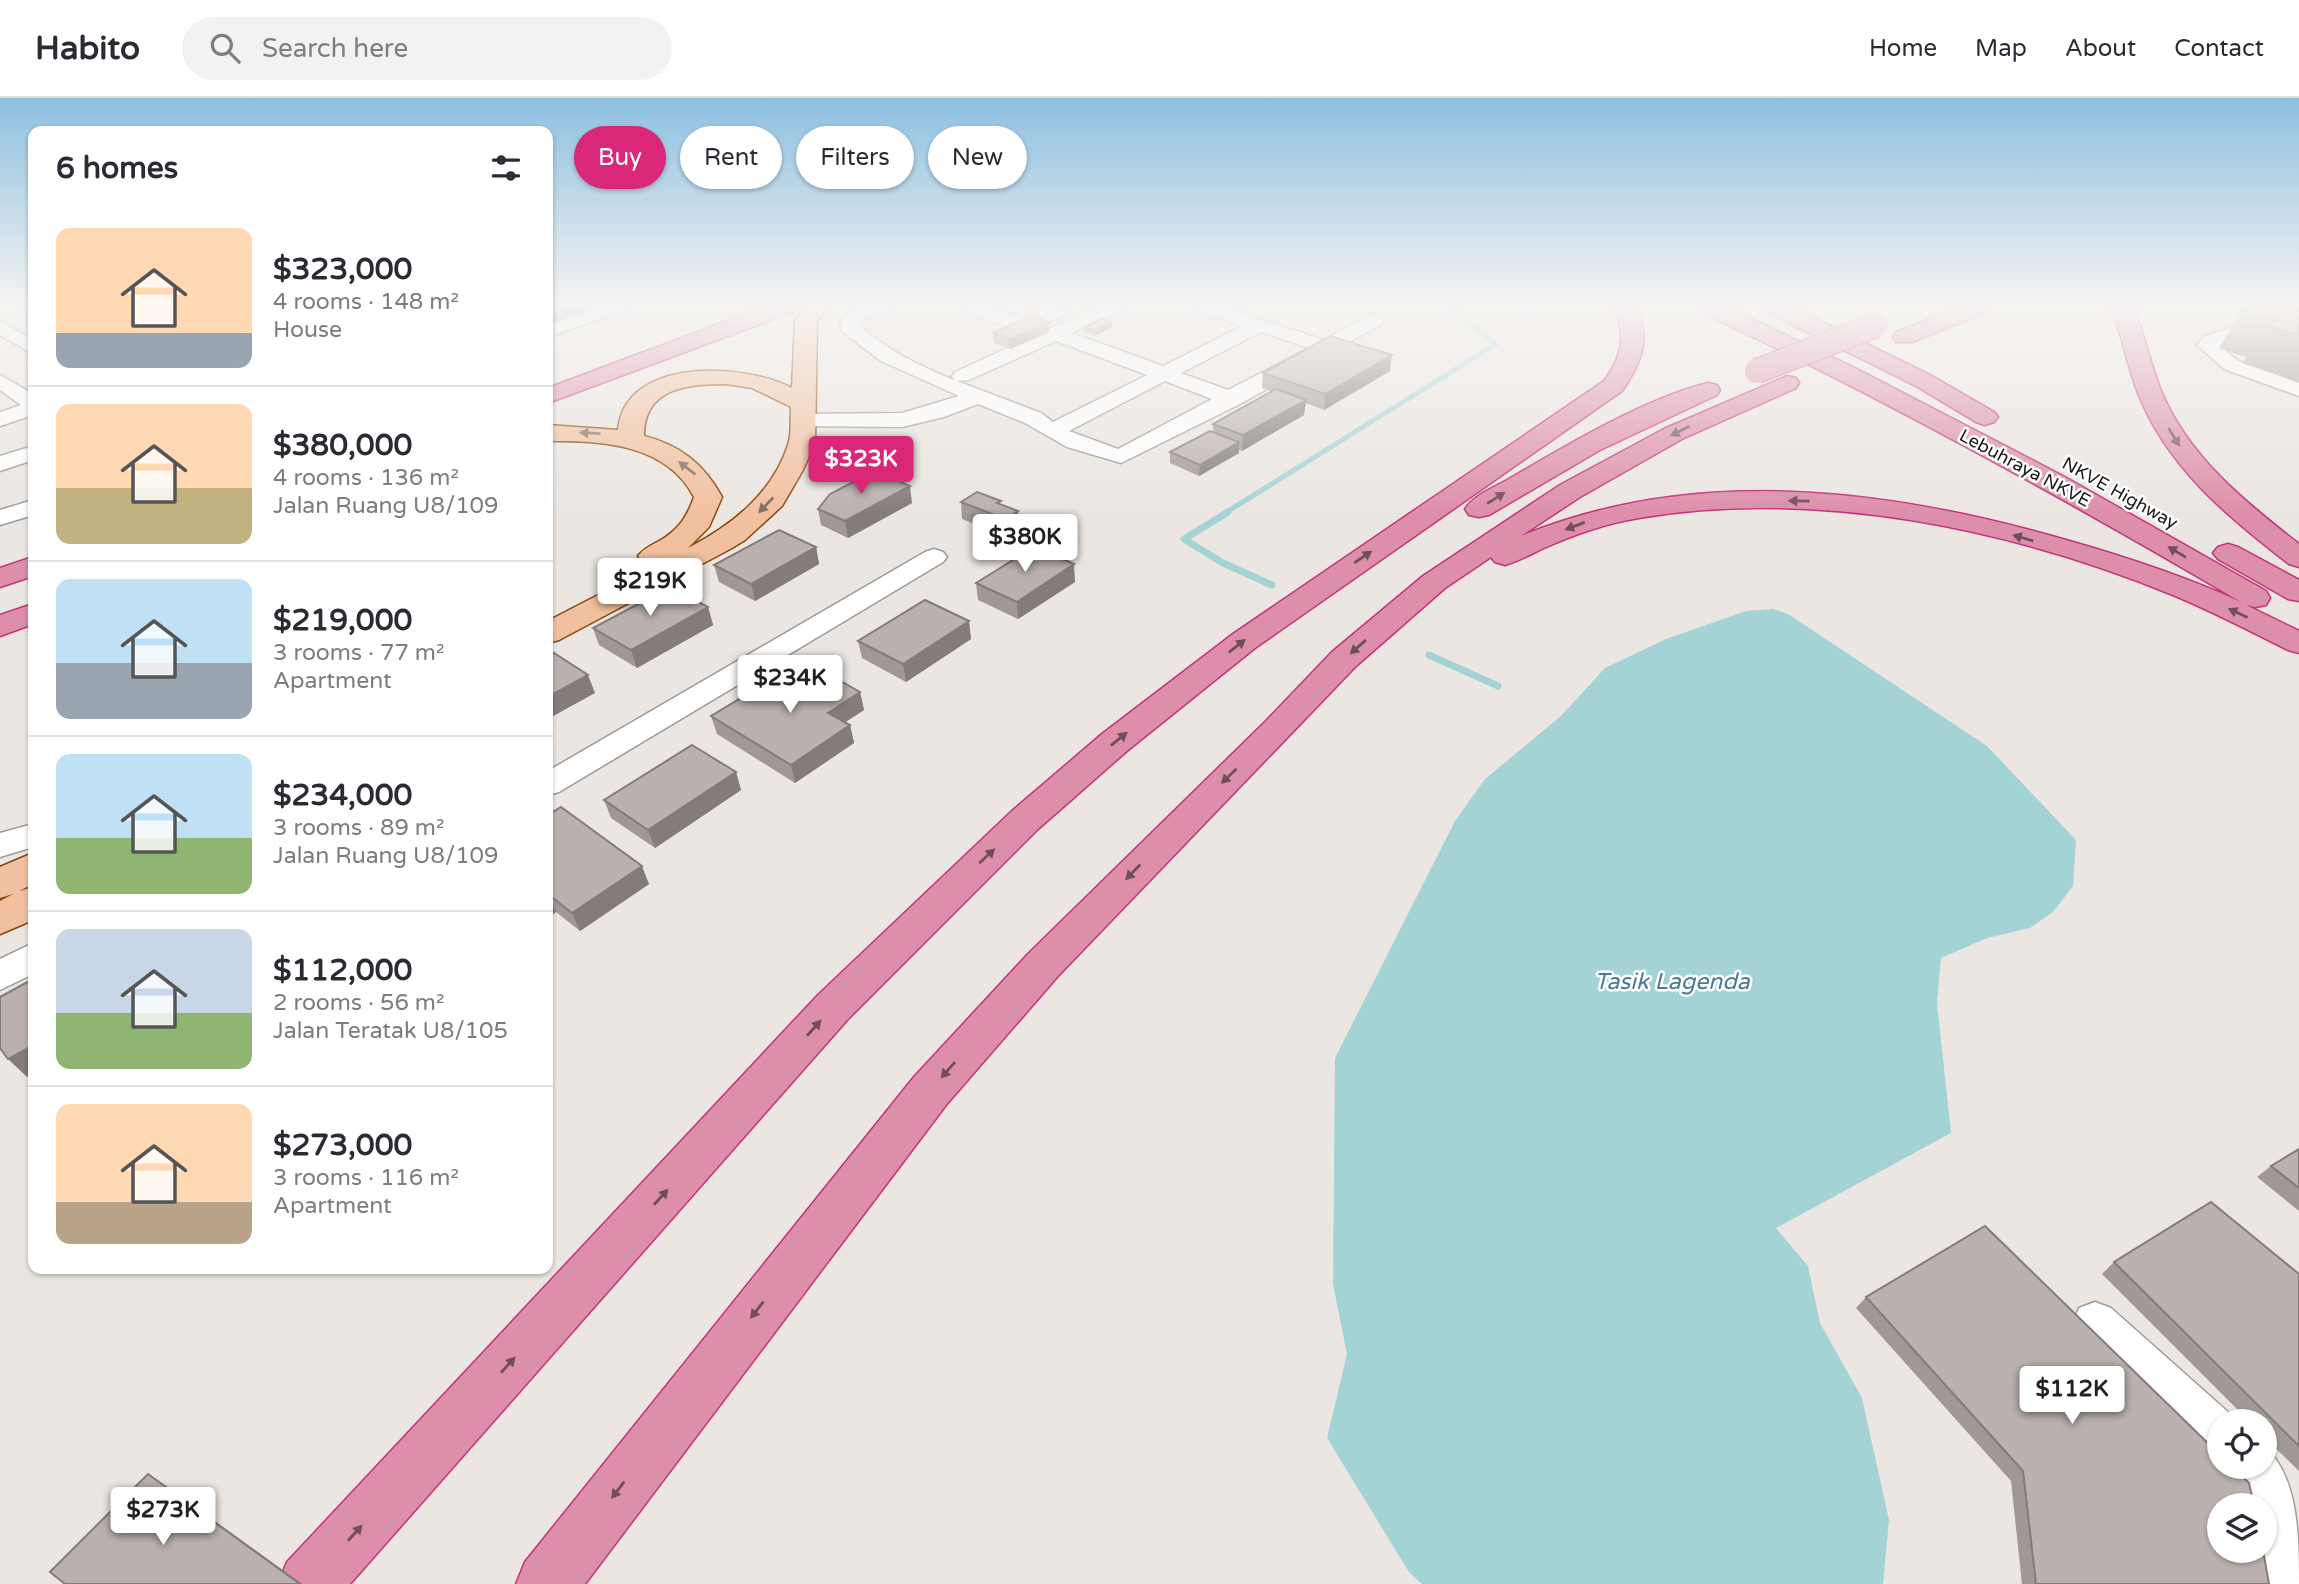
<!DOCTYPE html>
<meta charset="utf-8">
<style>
body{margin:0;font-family:"Varela Round",sans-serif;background:#f2f2f3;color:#2b2b33;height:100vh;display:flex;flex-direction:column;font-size:26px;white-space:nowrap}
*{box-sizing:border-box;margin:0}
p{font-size:23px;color:#7c7c81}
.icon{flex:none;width:38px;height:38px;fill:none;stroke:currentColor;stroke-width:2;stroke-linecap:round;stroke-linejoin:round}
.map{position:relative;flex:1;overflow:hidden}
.drawer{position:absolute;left:28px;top:28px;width:525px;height:1148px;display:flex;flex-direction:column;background:#fff;border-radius:14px;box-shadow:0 2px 5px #0004}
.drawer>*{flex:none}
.top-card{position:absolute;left:574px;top:28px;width:665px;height:63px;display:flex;gap:14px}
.tools{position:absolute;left:2207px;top:1311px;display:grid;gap:14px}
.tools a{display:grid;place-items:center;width:70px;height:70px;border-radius:50%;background:#fff;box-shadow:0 2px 5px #0004;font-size:35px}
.price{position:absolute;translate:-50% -60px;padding:0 16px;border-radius:7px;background:#fff;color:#222;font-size:23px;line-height:46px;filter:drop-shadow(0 2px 4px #0008)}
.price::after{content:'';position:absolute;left:50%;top:42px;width:21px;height:16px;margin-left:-10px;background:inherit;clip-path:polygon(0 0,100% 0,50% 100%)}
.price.current{background:#db2777;color:#fff}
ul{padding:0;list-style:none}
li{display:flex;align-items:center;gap:21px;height:175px;padding:0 28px}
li+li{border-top:2px solid #e1e1e2}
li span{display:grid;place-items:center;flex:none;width:196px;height:140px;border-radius:14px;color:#555}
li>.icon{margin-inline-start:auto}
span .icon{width:84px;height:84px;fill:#fffc;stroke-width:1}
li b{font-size:30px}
h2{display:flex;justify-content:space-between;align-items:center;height:84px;padding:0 28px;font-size:30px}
.chip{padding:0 24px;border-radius:32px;background:#fff;box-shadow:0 2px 5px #0004;font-size:24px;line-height:63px}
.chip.current{background:#db2777;color:#fff}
header{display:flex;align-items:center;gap:42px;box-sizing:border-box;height:98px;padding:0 35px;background:#fff;border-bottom:2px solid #e1e1e2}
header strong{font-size:33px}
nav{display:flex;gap:38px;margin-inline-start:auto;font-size:24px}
.search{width:490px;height:63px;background:#f2f2f3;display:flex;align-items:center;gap:18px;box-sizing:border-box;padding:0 24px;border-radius:38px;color:#7c7c81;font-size:26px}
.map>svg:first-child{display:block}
</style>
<header>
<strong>Habito</strong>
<div class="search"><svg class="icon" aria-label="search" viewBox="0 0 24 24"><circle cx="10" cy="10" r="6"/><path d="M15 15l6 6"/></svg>Search here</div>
<nav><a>Home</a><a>Map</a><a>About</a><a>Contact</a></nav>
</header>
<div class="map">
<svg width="2299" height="1486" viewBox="0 0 2299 1486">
<rect width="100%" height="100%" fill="#ebe6e1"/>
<polygon fill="#a4d3d6" points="1773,511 1788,516 1987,648 2076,742 2073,788 2053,814 2030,830 1987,840 1941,860 1937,905 1951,1035 1776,1130 1808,1168 1820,1225 1862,1300 1889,1422 1883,1486 1422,1486 1409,1474 1327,1340 1347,1256 1333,1186 1335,960 1455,723 1485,681 1561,618 1605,570 1666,541 1746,513"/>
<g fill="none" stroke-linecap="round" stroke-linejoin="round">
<polyline stroke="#a4d3d6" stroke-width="5" points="1225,415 1496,246 1449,208"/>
<g stroke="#a4d3d6" stroke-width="7">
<polyline points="1228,414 1184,441 1223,465 1272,487"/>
<polyline points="1429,557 1498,588"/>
</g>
<defs>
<g id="minor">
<polygon points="600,208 627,208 625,212 548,239 548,227"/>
<path d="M863,208H890L888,212L860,224V228C888,253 920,268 954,282L952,278L955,274L1100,208H1124L1122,212L1072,235L1163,268L1243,228L1194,212L1192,208H1220L1324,242L1366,219L1373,217L1383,223L1380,227L1240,306L1121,365L1067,349L1025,325L978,306L944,319L902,329L795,328L792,323L795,318L803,316L902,315L959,298L881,263L843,234L840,230C841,216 851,212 863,208ZM1261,234L1309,250L1228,292L1181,275ZM1056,243L1147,277L1053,324L1041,315L957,283L969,282ZM1165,283L1212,301L1118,351L1069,333Z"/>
<polygon points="960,208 987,208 1022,221 1038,214 1030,208 1056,208 1064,214 1062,218 1023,234 962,212"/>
<polygon points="0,223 33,242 33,256 0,237"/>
<polygon points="2243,225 2299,242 2299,254 2244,237 2219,247 2238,263 2299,285 2299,298 2224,271 2197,247 2204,239"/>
<polygon points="0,277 33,296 33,317 0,328 0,314 21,307 0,292"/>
<polygon points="33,348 33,362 0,373 0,358"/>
<polygon points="33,402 33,417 0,427 0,412"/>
<polygon points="934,451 943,454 947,459 943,464 559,694 548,697 548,673 925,454"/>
<polygon points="33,726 33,749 0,759 0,735"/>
<polygon points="33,845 33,876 0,892 0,861"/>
<polygon points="2095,1204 2111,1210 2237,1322 2219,1323 2219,1365 2201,1358 2079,1242 2072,1226 2079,1210"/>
<path d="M2264,1349C2299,1377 2299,1442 2299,1486H2264L2260,1452H2264V1407H2248L2232,1386L2225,1368H2264Z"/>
</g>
<g id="major">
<path d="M807,208H830L817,223L815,345L803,372L782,408L745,442L732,450L559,542L548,545V523L658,466L643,464L638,458C644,450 652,447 661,442C679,431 687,419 694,399C667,346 601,342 548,343V327L618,332C625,258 744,265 792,290L795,222ZM726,286L752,290L791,309C790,321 792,336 788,347C772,396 732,427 688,450L709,429L722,399C704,366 680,347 644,338C644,290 687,286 726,286Z"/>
<polygon points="33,755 33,786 19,793 33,789 33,822 0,836 0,803 13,796 0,800 0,769"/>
</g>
<g id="highway">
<polygon points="767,208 798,208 795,213 548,305 548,290"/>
<path d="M1612,208H1634C1653,239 1641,265 1622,293L1255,550L1128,652L1038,731L848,921L350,1486H278L287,1464L818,897L1012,713L1102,636L1233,536L1604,283C1622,259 1628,234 1612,208Z"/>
<path d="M1696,208H1725L1855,270L2063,378L2266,493L2270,500L2266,507L2255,509L2246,507L2299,533V555L2288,552C2250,533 2212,513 2173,497C2008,430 1817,390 1639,420C1607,425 1573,437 1544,450C1531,456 1519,463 1505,467L1495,464L1491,459L1445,490L1356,568L1058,878L946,1007L585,1486H516L525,1464L914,979L1028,856L1266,623L1332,554L1423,478L1560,387L1664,331L1787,278L1796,280L1799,285L1796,290L1682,341L1580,399L1521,438C1696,366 1890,391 2066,442C2126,459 2184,478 2241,504C2064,400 1885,301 1699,213Z"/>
<polygon points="1762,208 1790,208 1932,278 1994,314 1998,319 1994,324 1985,327 1976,324 1916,288 1765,213"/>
<polygon points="1962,208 1992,208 1989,213 1912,244 1896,244 1893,239 1896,234"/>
<path d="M2111,208H2133C2145,236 2150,267 2162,295C2190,360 2245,404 2299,446V469L2289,466C2228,419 2167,369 2138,295C2127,267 2122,237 2111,208Z"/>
<path d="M1708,285L1717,287L1720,292L1717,297L1600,352L1489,417L1479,419L1469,417L1465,411C1474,397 1495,389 1509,381C1565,348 1646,300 1708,285Z"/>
<polygon points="2228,446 2238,449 2299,482 2299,503 2288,501 2218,461 2213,455 2218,449"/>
<polygon points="33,459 33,478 0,489 0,470"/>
<polygon points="33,506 33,526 0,538 0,517"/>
</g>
</defs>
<use href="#minor" stroke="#9b9b9b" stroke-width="3"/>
<use href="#major" stroke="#84490d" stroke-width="3"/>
<use href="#highway" stroke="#c4337d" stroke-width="3"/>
<use href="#minor" fill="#fff" fill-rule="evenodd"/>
<use href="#major" fill="#f2c09e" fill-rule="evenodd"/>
<use href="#highway" fill="#dd8eaa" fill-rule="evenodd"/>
<defs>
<polyline id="highway-bridge" points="1757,273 1876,227"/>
</defs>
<use href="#highway-bridge" stroke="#c4337d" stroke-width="26" stroke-linecap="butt"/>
<use href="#highway-bridge" stroke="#dd8eaa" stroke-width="24"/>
</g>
<g fill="#a19896">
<polygon points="2299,208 2299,284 2242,265 2246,259 2219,250 2242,213"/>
<polygon points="1112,224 1112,229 1094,238 1084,234 1084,229"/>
<polygon points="1049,234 1010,251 994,245 993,235"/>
<polygon points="1390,273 1324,312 1306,305 1304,317 1242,353 1239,352 1239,355 1199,378 1170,365 1170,354 1213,334 1213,326 1272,293 1262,290 1263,275"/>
<polygon points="961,404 1018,413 1019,430 1006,438 962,421"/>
<polygon points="912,405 848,440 821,427 818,411"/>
<polygon points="816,449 819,466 755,503 719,484 714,467"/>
<polygon points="1075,484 1018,521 978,502 976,485"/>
<polygon points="708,509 713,527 637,570 599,547 593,530"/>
<polygon points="971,541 906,584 862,560 858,543"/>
<polygon points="782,590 860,594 864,612 845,624 850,627 854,645 795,685 717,636 711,618"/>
<polygon points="736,674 741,692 655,750 611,720 604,702"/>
<polygon points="548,717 649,786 580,833 556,814 548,820"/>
<polygon points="2299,1051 2299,1113 2257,1079 2271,1068"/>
<polygon points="2114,1164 2299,1176 2299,1373 2264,1339 2264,1323 2249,1323 2102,1176"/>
<polygon points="1866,1199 2269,1486 2022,1486 2011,1383 1856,1210"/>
</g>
<g fill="#837c7a">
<polygon points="548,208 601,208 548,227"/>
<polygon points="1049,224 1049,234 1010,251 1010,241"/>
<polygon points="1112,224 1112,229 1094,238 1094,233"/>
<polygon points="1392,257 1390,273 1324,312 1325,296"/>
<polygon points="1306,302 1304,317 1242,353 1243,337"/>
<polygon points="1239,344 1239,355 1199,378 1200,367"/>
<polygon points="910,388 912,405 848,440 845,423"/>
<polygon points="1018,413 1019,430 1006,438 1005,421"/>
<polygon points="816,449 819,466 755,503 751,486"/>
<polygon points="1074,466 1075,484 1018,521 1017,504"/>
<polygon points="708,509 713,527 637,570 631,552"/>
<polygon points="969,523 971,541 906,584 903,566"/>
<polygon points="588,577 595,595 548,621 548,599"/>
<polygon points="860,594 864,612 832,633 828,615"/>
<polygon points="850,627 854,645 795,685 791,667"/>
<polygon points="736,674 741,692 655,750 648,732"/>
<polygon points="642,768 649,786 580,833 572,815"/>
<polygon points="548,797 556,814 548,820"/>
<polygon points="33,947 33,975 27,979 8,961"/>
<polygon points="148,1376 176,1395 302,1486 300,1486"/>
</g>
<g fill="#bbb1ae" stroke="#837c7a" stroke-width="2">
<polygon points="2253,208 2299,208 2299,237 2265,227 2275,223 2242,213"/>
<polygon points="1032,218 1049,224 1010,241 993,235"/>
<polygon points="1102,221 1112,224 1094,233 1084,229"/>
<polygon points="1330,238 1392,257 1325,296 1263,275"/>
<polygon points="1276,291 1306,302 1243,337 1213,326"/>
<polygon points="1210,333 1239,344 1200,367 1170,354"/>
<polygon points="874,373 910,388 845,423 818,411 830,396"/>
<polygon points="977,394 1001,403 997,405 1018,413 1005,421 961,404"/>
<polygon points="779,432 816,449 751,486 714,467"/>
<polygon points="1034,449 1074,466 1017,504 976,485"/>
<polygon points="670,489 708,509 631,552 593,530"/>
<polygon points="925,502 969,523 903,566 858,543"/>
<polygon points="551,553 588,577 548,599 548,555"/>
<polygon points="816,569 860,594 828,615 850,627 791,667 711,618 769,583 782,590"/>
<polygon points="692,647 736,674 648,732 604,702"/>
<polygon points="561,709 642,768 572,815 548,796 548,717"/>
<polygon points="33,881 33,947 8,961 0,950 0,899"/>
<polygon points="2299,1051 2299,1090 2271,1068"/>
<polygon points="2211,1104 2299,1176 2299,1348 2114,1164"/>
<polygon points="1985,1128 2219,1356 2219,1368 2232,1368 2249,1385 2254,1407 2219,1407 2219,1452 2263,1452 2269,1486 2036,1486 2023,1373 1866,1199"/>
<polygon points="148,1376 300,1486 65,1486 50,1474"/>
</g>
<defs><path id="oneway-solid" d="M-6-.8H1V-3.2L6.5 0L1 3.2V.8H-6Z" transform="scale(1.75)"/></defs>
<g fill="#724e5b">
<use href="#oneway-solid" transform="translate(1680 333) rotate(153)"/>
<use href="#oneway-solid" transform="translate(2174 339) rotate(58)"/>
<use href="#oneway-solid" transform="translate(1496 400) rotate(-32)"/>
<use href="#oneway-solid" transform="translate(1799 403) rotate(-179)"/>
<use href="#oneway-solid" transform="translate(1575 428) rotate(159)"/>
<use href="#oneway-solid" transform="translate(2023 440) rotate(-164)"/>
<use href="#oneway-solid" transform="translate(2177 454) rotate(-149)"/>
<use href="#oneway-solid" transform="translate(1363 459) rotate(-34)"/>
<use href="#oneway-solid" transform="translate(2238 515) rotate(-155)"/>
<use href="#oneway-solid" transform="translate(1237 548) rotate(-38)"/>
<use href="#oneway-solid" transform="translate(1358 549) rotate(139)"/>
<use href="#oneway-solid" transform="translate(1119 641) rotate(-39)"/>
<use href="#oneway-solid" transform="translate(1229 678) rotate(136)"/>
<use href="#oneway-solid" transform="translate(987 758) rotate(-43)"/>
<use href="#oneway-solid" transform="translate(1133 774) rotate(134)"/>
<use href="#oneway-solid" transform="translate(814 930) rotate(-48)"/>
<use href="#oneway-solid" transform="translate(948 972) rotate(131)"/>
<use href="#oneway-solid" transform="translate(661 1099) rotate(-48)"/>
<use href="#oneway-solid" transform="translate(757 1212) rotate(128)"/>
<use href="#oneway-solid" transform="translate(508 1267) rotate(-48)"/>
<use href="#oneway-solid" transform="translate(618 1392) rotate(127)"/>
<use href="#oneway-solid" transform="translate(355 1435) rotate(-48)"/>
</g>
<g fill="#866d5c">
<use href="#oneway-solid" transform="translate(590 335) rotate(-177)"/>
<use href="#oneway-solid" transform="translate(687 370) rotate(-142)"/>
<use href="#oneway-solid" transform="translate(766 407) rotate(134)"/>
</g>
<linearGradient id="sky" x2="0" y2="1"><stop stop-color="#8dc0e1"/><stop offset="0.5" stop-color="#f6f4f2"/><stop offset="1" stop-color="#f6f4f2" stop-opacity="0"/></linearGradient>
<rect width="2299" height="416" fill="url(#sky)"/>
<g text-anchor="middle" stroke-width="5" stroke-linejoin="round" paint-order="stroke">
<g font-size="18" fill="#1a1a1a" stroke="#fff">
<text transform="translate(2025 370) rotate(28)" y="6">Lebuhraya NKVE</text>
<text transform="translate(2120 395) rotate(29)" y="6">NKVE Highway</text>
</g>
<g font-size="23" font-style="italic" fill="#4b7a92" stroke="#fff">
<text x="1672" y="891">Tasik Lagenda</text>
</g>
</g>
</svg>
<div class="tools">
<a><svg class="icon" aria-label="locate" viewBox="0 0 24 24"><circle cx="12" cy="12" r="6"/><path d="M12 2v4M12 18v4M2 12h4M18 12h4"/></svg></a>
<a><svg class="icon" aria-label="layers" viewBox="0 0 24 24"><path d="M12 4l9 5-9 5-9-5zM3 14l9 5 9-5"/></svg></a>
</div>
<b class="price current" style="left:861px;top:398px">$323K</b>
<b class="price" style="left:1025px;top:476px">$380K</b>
<b class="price" style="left:650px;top:520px">$219K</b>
<b class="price" style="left:790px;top:617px">$234K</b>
<b class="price" style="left:2072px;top:1328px">$112K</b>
<b class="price" style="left:163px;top:1449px">$273K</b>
<div class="top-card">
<a class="chip current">Buy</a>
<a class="chip">Rent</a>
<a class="chip">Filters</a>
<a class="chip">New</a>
</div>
<section class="drawer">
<h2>6 homes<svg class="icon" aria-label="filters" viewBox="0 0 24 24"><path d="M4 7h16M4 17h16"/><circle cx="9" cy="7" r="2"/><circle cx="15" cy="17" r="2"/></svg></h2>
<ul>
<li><span style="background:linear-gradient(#ffd9b3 75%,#9aa5b1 0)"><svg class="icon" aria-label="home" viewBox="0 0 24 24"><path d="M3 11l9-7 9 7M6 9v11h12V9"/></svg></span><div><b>$323,000</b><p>4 rooms · 148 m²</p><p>House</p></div></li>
<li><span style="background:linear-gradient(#ffd9b3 60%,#c2b280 0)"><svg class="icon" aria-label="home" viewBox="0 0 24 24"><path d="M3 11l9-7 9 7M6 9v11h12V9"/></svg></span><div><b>$380,000</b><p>4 rooms · 136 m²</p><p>Jalan Ruang U8/109</p></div></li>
<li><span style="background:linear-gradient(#bfe0f5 60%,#9aa5b1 0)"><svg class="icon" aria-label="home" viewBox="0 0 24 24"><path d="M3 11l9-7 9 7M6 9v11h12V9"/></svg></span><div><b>$219,000</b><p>3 rooms · 77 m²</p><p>Apartment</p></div></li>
<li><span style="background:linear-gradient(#bfe0f5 60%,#8fb573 0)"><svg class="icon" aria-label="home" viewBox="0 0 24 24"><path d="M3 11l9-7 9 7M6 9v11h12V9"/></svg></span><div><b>$234,000</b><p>3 rooms · 89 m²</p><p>Jalan Ruang U8/109</p></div></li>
<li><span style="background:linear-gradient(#c9d6e8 60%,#8fb573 0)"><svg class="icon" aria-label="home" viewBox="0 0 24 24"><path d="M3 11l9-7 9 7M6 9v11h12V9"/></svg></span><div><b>$112,000</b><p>2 rooms · 56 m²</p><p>Jalan Teratak U8/105</p></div></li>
<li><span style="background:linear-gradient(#ffd9b3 70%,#b9a48a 0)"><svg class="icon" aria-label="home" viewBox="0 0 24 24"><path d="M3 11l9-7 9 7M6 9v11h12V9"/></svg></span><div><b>$273,000</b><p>3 rooms · 116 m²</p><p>Apartment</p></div></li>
</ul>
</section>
</div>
